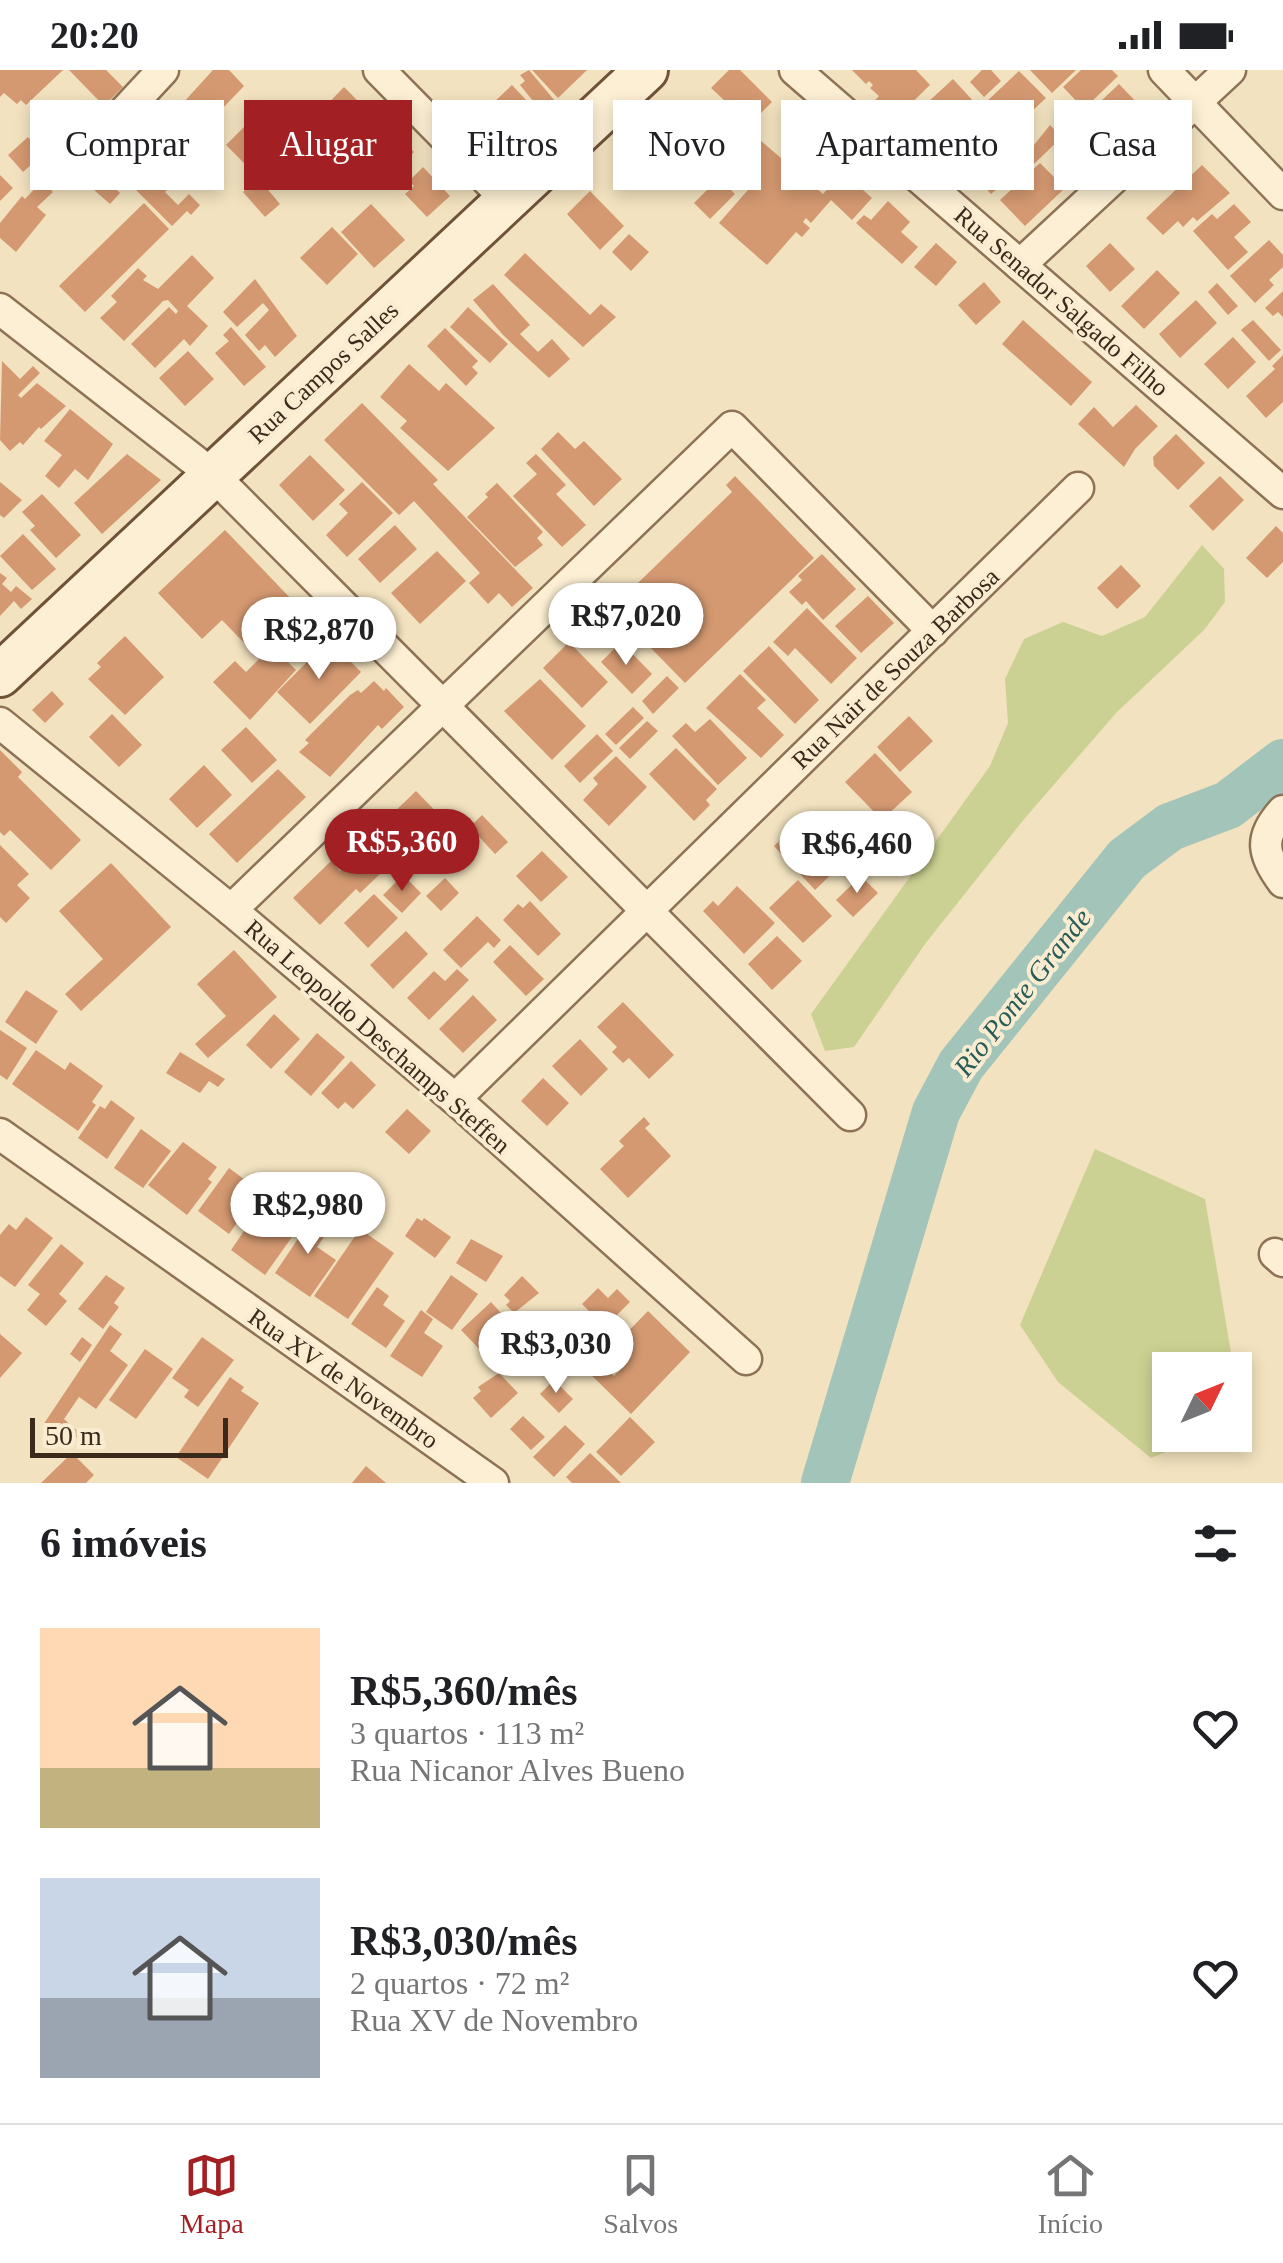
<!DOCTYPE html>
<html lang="pt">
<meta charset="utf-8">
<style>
body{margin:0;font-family:Georgia,serif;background:#f6f6f6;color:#202124;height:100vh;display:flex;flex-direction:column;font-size:38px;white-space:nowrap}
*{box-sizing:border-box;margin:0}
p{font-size:32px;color:#757577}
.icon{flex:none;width:55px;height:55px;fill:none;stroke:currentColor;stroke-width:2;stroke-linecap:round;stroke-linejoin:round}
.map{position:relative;height:1413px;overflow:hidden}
.side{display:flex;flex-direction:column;background:#fff;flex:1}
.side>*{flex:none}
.guide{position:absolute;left:30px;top:30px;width:1225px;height:90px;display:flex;gap:20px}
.needle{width:65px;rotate:47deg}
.fabs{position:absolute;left:1152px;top:1282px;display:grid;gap:20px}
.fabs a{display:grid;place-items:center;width:100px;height:100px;border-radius:0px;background:#fff;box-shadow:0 5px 15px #0003;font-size:50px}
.scale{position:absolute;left:30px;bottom:25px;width:198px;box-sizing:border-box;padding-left:10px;border:5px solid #3b2a1c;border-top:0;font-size:28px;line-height:35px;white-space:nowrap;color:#3b2a1c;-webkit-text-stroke:8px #f9ecd0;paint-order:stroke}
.price{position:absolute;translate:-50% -85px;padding:0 22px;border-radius:35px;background:#fff;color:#222;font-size:32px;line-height:65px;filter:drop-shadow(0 2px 5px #0008)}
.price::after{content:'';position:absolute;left:50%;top:60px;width:30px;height:22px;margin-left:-15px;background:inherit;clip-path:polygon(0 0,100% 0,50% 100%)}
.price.current{background:#a21f23;color:#fff}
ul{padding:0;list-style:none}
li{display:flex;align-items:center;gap:30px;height:250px;padding:0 40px}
li span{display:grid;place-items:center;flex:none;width:280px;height:200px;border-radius:0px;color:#555}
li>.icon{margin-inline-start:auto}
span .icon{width:120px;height:120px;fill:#fffc;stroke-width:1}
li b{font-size:42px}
h2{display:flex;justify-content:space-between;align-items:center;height:120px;padding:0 40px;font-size:42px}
.chip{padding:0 35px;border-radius:0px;background:#fff;box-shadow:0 5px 15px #0003;font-size:35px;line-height:90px}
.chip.current{background:#a21f23;color:#fff}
.status{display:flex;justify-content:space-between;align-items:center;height:70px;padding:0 50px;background:#fff;direction:ltr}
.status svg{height:28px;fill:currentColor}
.tab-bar{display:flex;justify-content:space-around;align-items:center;height:140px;border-top:2px solid #e0e0e0;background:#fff;font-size:28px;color:#757577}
.tab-bar a{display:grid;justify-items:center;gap:5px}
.tab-bar .current{color:#a21f23}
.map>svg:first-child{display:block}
</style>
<div class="status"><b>20:20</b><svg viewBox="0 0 49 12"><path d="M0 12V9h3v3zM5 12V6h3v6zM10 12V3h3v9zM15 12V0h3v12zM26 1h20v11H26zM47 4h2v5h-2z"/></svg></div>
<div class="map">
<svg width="1283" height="1413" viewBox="0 0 1283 1413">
<rect width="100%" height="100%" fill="#f2e2bf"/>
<g fill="#cbd192">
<polygon points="1202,475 1224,499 1225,532 1204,560 1116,643 1025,748 925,874 854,977 825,981 811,944 990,696 1008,653 1005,609 1024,569 1063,552 1102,566 1145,547"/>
<polygon points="1095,1079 1205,1129 1234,1300 1170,1300 1170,1365 1209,1365 1151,1388 1058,1312 1020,1255"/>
</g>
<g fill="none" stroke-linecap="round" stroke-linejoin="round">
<polyline stroke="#a3c4b9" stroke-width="48" points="825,1413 936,1042 961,995 1127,789 1170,757 1228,735 1283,693"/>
</g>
<g fill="#d49971">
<polygon points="0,0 63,0 26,35 21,30 17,34 4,23 0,27"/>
<polygon points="69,0 106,0 123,17 104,36"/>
<polygon points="213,0 229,0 244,16 220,41 223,45 196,72 173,44"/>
<polygon points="529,0 555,31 542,42 520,15 525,11 520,5"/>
<polygon points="532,0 587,0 558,28"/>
<polygon points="729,0 740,0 772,32 750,54 711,18"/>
<polygon points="852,0 916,0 930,15 891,53 871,34 879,26 870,18 873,15 869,11 866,14"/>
<polygon points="982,0 991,0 1001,11 984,27 970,12"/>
<polygon points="1030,0 1076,0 1052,23"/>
<polygon points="1081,0 1112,0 1118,6 1084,39 1063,17"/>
<polygon points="1019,1 1046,28 1017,55 1000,38 995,43 985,33"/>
<polygon points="953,9 975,33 934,70 912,47"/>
<polygon points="1119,14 1143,39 1105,75 1081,50"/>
<polygon points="512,15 541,46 520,66 491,35"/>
<polygon points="344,17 371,44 339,76 310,52"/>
<polygon points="683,36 711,63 699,76 670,49"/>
<polygon points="975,42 999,67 966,98 942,73"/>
<polygon points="255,46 281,72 252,101 226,75"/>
<polygon points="57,49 76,66 60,82 42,67"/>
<polygon points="166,53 206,100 182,119 142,73"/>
<polygon points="1050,55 1062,67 1010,117 1005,112 991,124 968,100 987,84 990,87 1003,73 1022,90"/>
<polygon points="388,58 414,82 388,110 362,86"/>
<polygon points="1077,62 1090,74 1069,94 1058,82"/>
<polygon points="754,65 823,124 843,102 872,128 852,150 831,130 811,153 806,148 803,152 810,158 802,167 796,162 767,195 719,153 761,105 737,84"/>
<polygon points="821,66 829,74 823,81 840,96 820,118 801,101 809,92 802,86"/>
<polygon points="28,67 43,84 23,102 8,85"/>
<polygon points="134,74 173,113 165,122 178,135 189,124 200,135 191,145 187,141 172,156 121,105 118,109 106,96 111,92 114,94"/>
<polygon points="65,89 84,110 74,119 55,99"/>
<polygon points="1040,93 1065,118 1025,156 1000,130"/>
<polygon points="1202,95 1230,123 1197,151 1193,147 1183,157 1178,151 1163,165 1146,148"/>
<polygon points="423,97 450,126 427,147 405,124 414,116 409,111"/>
<polygon points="0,105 13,118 0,131"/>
<polygon points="258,108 280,134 265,147 243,122"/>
<polygon points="719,108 735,124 710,149 694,133"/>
<polygon points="105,109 120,123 110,134 94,120"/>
<polygon points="42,111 53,122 37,137 46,145 16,182 0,168 0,153 22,126 25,129"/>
<polygon points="590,121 624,156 600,180 567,144"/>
<polygon points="888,131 910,152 901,162 918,177 902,194 856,153 864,145 871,150"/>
<polygon points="144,133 169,159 85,242 59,216"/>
<polygon points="371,134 405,170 374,198 341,162"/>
<polygon points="1234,134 1251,152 1234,167 1248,182 1228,200 1193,161 1212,144 1217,149"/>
<polygon points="332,157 358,184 327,215 300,188"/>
<polygon points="629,164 649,182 631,201 612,182"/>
<polygon points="1269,170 1283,185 1283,197 1269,210 1274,215 1255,233 1230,206"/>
<polygon points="936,173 957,192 936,216 914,197"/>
<polygon points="1110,173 1135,199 1110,222 1086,196"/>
<polygon points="525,183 590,245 601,234 616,247 583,277 504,205"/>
<polygon points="192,185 214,208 187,236 208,256 190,276 184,269 155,298 131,274 169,237 176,244 178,241 168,230 163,231 124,271 100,248 117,232 111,226 138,198 147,206 143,210 158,219"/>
<polygon points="1157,200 1180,223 1144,259 1121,236"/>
<polygon points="255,209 297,266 275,287 265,275 259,281 245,265 269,240 263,233 237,257 223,242"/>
<polygon points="984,212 1001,232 976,255 958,235"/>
<polygon points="1217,213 1238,236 1228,245 1208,222"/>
<polygon points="493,214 530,255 520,264 538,282 552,269 570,289 549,308 503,265 473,230"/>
<polygon points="1283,221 1283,247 1278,242 1273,246 1265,238"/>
<polygon points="1196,230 1217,253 1180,288 1159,264"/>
<polygon points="468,237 508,274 490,293 450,257"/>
<polygon points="1023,250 1092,312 1071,336 1002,274"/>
<polygon points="1253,250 1281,280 1269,291 1241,260"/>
<polygon points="231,257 266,297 244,316 215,283 229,271 223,265"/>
<polygon points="445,258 478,291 472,297 478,303 466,316 427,276"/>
<polygon points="1233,267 1256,292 1228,319 1204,294"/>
<polygon points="188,281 214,309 185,336 159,308"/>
<polygon points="1283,285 1283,332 1266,348 1246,326 1275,299 1272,296"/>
<polygon points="2,291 20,309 33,296 40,303 18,325 21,328 37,313 66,336 41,359 39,357 23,375 20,372 10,381 0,370"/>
<polygon points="409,294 439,321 446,313 495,358 448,401 400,358 407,351 380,327"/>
<polygon points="362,333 438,410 433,414 533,518 512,537 499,523 488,534 469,513 480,503 414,431 399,445 324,370"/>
<polygon points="1136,335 1158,356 1135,379 1124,397 1078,354 1094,337 1113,357"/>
<polygon points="70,339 113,374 88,410 75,399 59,418 45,406 62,385 44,371"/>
<polygon points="558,362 575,379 584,371 622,409 594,436 541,379"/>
<polygon points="1176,364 1205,393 1178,420 1154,396 1153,387"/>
<polygon points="127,384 161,410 102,464 74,433"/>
<polygon points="536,384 566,415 556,424 586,455 562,477 513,426 537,404 526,393"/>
<polygon points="310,385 345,420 313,451 279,415"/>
<polygon points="735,406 814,488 685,613 612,538 732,422 726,415"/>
<polygon points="1220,406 1244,430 1213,461 1189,436"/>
<polygon points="0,412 22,430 4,448 0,445"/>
<polygon points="362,412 393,443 347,487 326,465 348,443 339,434"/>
<polygon points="497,413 543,462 537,468 543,475 515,497 467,447 488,427 485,424"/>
<polygon points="42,424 81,465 56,488 30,460 35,456 22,442"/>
<polygon points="395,455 417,479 380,513 358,489"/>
<polygon points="1276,456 1283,463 1283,492 1267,508 1246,488"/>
<polygon points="225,460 296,534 249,578 222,550 202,569 158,523"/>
<polygon points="23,464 56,499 32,520 0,486"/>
<polygon points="437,481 466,511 420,554 391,523"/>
<polygon points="822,484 856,519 823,550 806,531 802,535 789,522 802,510 798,506"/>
<polygon points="1121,495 1141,516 1117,539 1097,518"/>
<polygon points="0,503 7,508 2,514 11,522 16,516 32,529 21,539 14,531 0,546"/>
<polygon points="868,526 894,553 861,583 835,556"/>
<polygon points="807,538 857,588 831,614 795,578 788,586 773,572"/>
<polygon points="125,566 164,607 125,645 88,609 101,597 97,593"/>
<polygon points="329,570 361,602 310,654 277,622"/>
<polygon points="569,572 608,612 582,638 543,598"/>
<polygon points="621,572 652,604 632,624 601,592"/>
<polygon points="272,576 296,600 250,650 213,612 235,591 246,602"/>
<polygon points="769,576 819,630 795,654 743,601"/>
<polygon points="740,604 766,630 757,638 784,665 761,688 706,638"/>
<polygon points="667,606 679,618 653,644 642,631"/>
<polygon points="540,609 586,656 552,690 504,641"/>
<polygon points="374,611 384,621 386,618 404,637 382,659 378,655 330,707 299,682 309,673 305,670 350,625 358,620 361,623"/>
<polygon points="52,621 64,634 45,653 32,640"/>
<polygon points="633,637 644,648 616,675 605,664"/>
<polygon points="112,644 142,675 119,697 89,667"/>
<polygon points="909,646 933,671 900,702 877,677"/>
<polygon points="710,649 747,688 718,715 672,666 686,653 695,662"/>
<polygon points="647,651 658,661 630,689 619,678"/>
<polygon points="246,657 277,690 252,713 221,680"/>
<polygon points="597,664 613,681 580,713 564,696"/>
<polygon points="676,678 717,719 706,730 710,735 694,751 649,704"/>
<polygon points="0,680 22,702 18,707 81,770 51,800 10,760 4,766 0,762"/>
<polygon points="875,683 912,722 882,750 845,712"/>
<polygon points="616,686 647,717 609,756 583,730 598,714 593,708"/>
<polygon points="204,695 232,725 197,758 169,729"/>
<polygon points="278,699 306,727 237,793 209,764"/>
<polygon points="416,721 451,757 420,786 386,750"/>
<polygon points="482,745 508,772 495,784 470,757"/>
<polygon points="803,749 844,792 815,820 774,776"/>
<polygon points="0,775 29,804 17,815 30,828 6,853 0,847"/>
<polygon points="542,781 568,807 541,832 516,806"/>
<polygon points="359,782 380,804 360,823 356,819 320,855 293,828 331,791 340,801"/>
<polygon points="111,793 171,857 81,941 65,924 103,889 59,841"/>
<polygon points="403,805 421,823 402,843 383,825"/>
<polygon points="861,806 878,823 853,847 836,830"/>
<polygon points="445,808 459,823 441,841 426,826"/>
<polygon points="798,810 832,846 803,873 769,838"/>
<polygon points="737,816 775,853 744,884 703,841 713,831 718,836"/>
<polygon points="374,824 398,848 368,878 344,853"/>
<polygon points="530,831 561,864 538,886 503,850 518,834 523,838"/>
<polygon points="477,846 501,870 494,878 488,872 461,898 443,880"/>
<polygon points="406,861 428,884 393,919 370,895"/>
<polygon points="777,866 802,891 772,920 748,894"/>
<polygon points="510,875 544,909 526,926 493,892"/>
<polygon points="234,880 277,927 208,988 195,974 226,946 197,914"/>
<polygon points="457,899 469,910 429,950 407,928 434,901 445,911"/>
<polygon points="26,920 58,941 36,974 5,952"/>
<polygon points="473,925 497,950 463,983 439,959"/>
<polygon points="623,932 674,985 649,1009 629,988 623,993 612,982 617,977 597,957"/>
<polygon points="274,944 300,969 271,999 246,975"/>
<polygon points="0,960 27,978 7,1010 0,1005"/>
<polygon points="317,963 345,987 311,1026 284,1002"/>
<polygon points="580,969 608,999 581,1026 552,996"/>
<polygon points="36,980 65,1000 70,992 103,1016 92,1032 96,1035 78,1061 12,1014"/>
<polygon points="180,982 225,1009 218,1017 209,1011 200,1023 166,1003"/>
<polygon points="351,991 376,1015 353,1039 345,1032 338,1039 321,1023"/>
<polygon points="543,1008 569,1033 547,1056 521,1031"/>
<polygon points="111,1030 135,1048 107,1089 78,1068 100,1036 105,1039"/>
<polygon points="407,1039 431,1061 409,1084 385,1062"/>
<polygon points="644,1047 650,1054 645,1058 671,1086 628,1128 600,1099 624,1076 619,1071"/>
<polygon points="141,1059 171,1081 143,1118 114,1098"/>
<polygon points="183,1072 217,1097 208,1109 212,1112 187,1145 148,1115"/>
<polygon points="229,1098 260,1121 229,1164 198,1141"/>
<polygon points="318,1139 335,1151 317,1177 336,1190 310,1227 275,1203"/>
<polygon points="257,1142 292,1167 265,1205 231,1180"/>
<polygon points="26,1147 53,1168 15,1217 0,1206 0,1165 9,1154 16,1160"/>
<polygon points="417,1148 422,1151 424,1148 451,1167 435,1188 405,1166"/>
<polygon points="360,1159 394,1183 348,1249 314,1226"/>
<polygon points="471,1169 503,1186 486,1212 456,1193"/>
<polygon points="61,1174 84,1193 59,1224 67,1231 46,1256 27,1240 40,1224 28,1215"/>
<polygon points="106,1205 125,1218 114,1233 119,1237 103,1259 78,1239"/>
<polygon points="451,1205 478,1224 452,1260 426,1242"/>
<polygon points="522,1206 539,1223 514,1243 506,1235 510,1231 504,1225"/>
<polygon points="377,1217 389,1226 383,1235 405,1251 386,1278 351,1254"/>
<polygon points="598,1218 608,1228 617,1219 630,1232 599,1263 586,1250 592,1244 582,1234"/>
<polygon points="491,1232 514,1257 484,1284 461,1260"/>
<polygon points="421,1240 433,1249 424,1263 443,1276 422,1307 390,1286"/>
<polygon points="648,1241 690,1282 631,1344 578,1292 594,1277 604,1287 599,1292 614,1306 625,1295 610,1280"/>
<polygon points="110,1255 122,1264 110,1281 128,1295 96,1339 79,1327 64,1349 80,1363 68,1376 43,1355"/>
<polygon points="0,1264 22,1283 0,1308"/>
<polygon points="82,1267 92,1275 80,1292 70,1284"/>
<polygon points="202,1267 234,1290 198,1337 184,1327 189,1320 172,1308"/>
<polygon points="145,1279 173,1299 136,1349 109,1330"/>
<polygon points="499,1303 518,1323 491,1348 473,1328 481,1321 478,1317"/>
<polygon points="230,1307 244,1317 241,1321 259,1333 208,1409 176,1387"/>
<polygon points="554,1310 573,1329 559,1343 540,1324"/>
<polygon points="523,1346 545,1367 531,1380 510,1359"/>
<polygon points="630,1347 655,1372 621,1406 596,1382"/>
<polygon points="565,1355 585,1374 554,1407 533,1387"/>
<polygon points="72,1383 94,1405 86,1413 41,1413"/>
<polygon points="590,1383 614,1406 621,1413 572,1413 566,1407"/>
<polygon points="366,1396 386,1413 352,1413"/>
</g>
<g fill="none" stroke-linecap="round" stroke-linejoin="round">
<defs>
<g id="street">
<polyline points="379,0 507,130"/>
<polyline points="795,0 1283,423"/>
<polyline points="1164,0 1283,124"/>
<polyline points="110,57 163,0"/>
<polyline points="1020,195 1230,0"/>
<polyline points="0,239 213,405 850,1045"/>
<polyline points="0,653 231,840 455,1029 746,1289"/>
<path d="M1283,741C1259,767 1262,784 1283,812"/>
<polyline points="231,840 732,357 933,561"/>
<polyline points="455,1029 1078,418"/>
<polyline points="0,1064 493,1413"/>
<polyline points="1275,1184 1283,1191"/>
</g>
<polyline id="secondary" points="0,605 646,0"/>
</defs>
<use href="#street" stroke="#8d7256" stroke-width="35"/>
<use href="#secondary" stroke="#6f5339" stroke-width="48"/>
<use href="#street" stroke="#fcefd4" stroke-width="30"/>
<use href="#secondary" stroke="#fcefd4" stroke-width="42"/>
</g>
<g text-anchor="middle" stroke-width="8" stroke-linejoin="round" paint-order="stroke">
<g font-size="25" fill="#3b2a1c" stroke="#f9ecd0">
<text transform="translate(1062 231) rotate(41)" y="9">Rua Senador Salgado Filho</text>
<text transform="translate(323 302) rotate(-43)" y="9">Rua Campos Salles</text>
<text transform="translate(895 598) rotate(-44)" y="9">Rua Nair de Souza Barbosa</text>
<text transform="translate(378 966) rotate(41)" y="9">Rua Leopoldo Deschamps Steffen</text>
<text transform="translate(344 1308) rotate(35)" y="9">Rua XV de Novembro</text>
</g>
<g font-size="28" font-style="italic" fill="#295c58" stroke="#f9ecd0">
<text transform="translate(1022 922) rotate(-52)" y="10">Rio Ponte Grande</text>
</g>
</g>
</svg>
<div class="fabs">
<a><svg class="needle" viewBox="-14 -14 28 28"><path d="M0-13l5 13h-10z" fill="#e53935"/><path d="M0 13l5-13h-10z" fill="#757577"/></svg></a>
</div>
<div class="scale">50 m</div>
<b class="price" style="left:626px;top:598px">R$7,020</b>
<b class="price" style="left:319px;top:612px">R$2,870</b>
<b class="price current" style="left:402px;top:824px">R$5,360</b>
<b class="price" style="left:857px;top:826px">R$6,460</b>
<b class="price" style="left:308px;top:1187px">R$2,980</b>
<b class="price" style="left:556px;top:1326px">R$3,030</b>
<div class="guide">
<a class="chip">Comprar</a>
<a class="chip current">Alugar</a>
<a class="chip">Filtros</a>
<a class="chip">Novo</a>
<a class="chip">Apartamento</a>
<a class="chip">Casa</a>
</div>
</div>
<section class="side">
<h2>6 imóveis<svg class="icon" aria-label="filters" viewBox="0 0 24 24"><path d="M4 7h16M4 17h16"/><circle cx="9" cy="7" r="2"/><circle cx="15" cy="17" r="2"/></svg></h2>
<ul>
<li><span style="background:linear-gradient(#ffd9b3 70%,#c2b280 0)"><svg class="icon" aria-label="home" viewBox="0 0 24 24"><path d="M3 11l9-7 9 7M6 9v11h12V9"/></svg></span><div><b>R$5,360/mês</b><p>3 quartos · 113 m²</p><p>Rua Nicanor Alves Bueno</p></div><svg class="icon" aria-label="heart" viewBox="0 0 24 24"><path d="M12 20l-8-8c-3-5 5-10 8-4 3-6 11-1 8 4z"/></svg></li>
<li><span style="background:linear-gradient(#c9d6e8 60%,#9aa5b1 0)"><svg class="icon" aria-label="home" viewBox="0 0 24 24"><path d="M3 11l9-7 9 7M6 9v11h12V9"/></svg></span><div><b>R$3,030/mês</b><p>2 quartos · 72 m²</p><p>Rua XV de Novembro</p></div><svg class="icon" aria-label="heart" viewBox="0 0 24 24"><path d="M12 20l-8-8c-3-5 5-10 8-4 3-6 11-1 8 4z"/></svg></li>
</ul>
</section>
<nav class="tab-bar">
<a class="current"><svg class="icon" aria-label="map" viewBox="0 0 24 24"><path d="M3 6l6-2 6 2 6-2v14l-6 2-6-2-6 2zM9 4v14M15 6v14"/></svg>Mapa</a>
<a><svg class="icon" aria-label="saved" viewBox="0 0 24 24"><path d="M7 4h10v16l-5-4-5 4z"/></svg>Salvos</a>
<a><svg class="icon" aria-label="home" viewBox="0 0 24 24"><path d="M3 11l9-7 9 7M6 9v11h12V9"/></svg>Início</a>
</nav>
